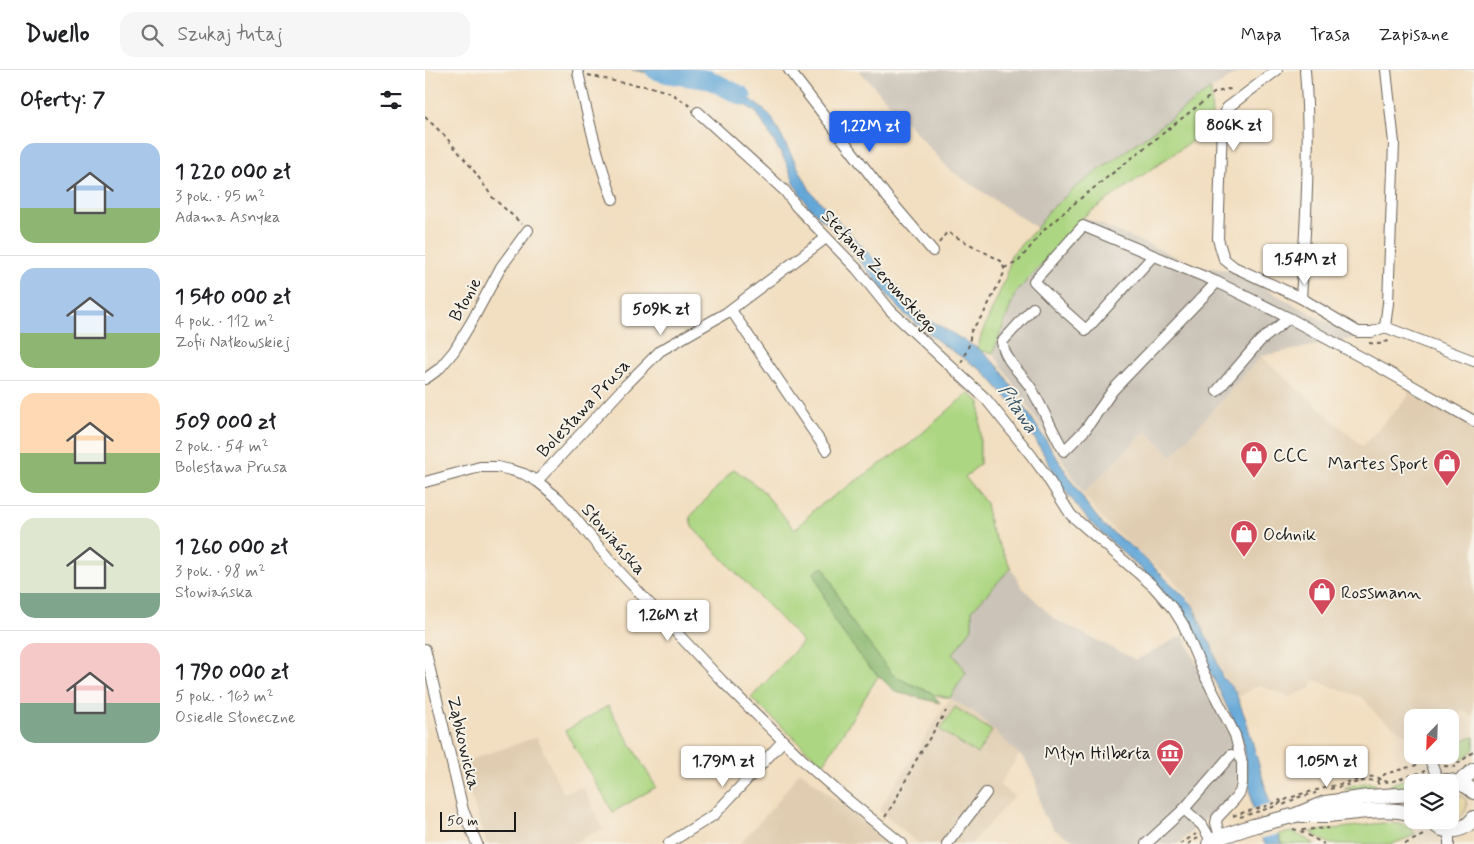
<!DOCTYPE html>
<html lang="pl">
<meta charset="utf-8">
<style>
body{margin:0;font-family:Mynerve,sans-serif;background:#f6f6f6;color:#202124;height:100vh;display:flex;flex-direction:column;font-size:19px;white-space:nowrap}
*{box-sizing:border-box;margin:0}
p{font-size:16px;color:#757577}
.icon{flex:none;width:28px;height:28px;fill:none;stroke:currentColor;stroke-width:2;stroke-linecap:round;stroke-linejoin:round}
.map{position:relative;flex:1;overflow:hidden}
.details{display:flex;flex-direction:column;background:#fff;width:425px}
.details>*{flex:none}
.needle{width:32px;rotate:203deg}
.tools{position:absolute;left:979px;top:639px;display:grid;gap:10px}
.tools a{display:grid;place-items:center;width:55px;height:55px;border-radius:10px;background:#fff;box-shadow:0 5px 20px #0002;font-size:25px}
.scale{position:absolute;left:15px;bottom:12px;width:76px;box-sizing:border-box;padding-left:5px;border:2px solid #1c1c1c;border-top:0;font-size:14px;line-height:18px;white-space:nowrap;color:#1c1c1c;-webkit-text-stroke:4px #f7f3e8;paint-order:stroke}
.price{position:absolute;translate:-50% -42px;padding:0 11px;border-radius:5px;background:#fff;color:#222;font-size:16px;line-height:32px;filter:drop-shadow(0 1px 2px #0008)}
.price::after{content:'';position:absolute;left:50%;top:30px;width:15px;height:11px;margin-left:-8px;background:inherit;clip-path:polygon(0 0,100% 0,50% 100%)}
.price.current{background:#2563eb;color:#fff}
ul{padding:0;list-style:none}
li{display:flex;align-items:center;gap:15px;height:125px;padding:0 20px}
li+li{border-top:1px solid #e0e0e0}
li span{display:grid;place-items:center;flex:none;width:140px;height:100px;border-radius:15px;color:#555}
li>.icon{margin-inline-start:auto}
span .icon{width:60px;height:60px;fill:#fffc;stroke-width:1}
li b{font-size:21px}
h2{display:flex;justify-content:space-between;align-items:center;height:60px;padding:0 20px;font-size:21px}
header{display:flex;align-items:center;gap:30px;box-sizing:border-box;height:70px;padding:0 25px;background:#fff;border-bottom:1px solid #e0e0e0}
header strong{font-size:24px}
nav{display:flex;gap:28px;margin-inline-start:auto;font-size:18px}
.search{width:350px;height:45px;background:#f6f6f6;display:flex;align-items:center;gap:12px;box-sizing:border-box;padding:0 18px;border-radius:15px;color:#757577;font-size:19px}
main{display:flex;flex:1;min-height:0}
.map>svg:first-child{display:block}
</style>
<header>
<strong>Dwello</strong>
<div class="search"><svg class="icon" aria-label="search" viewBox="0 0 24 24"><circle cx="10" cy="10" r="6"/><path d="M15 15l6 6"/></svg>Szukaj tutaj</div>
<nav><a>Mapa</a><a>Trasa</a><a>Zapisane</a></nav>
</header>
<main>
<section class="details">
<h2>Oferty: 7<svg class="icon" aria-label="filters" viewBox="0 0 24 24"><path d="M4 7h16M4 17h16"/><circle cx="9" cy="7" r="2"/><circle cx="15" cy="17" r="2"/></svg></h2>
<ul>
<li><span style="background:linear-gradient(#a9c7e8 65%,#8fb573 0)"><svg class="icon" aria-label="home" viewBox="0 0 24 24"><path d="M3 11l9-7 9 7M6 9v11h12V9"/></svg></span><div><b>1 220 000 zł</b><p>3 pok. · 95 m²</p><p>Adama Asnyka</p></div></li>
<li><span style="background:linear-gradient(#a9c7e8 65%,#8fb573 0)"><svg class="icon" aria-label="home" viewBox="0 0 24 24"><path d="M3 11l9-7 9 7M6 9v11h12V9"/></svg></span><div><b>1 540 000 zł</b><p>4 pok. · 112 m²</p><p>Zofii Nałkowskiej</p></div></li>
<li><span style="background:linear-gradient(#ffd9b3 60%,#8fb573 0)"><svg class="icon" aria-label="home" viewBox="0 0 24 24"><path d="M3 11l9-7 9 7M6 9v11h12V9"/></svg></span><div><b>509 000 zł</b><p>2 pok. · 54 m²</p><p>Bolesława Prusa</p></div></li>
<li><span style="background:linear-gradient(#dfe7d0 75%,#7fa58c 0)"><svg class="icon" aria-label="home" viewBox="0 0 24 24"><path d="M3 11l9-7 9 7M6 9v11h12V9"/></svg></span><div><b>1 260 000 zł</b><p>3 pok. · 98 m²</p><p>Słowiańska</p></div></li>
<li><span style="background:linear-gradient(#f6c9c9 60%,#7fa58c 0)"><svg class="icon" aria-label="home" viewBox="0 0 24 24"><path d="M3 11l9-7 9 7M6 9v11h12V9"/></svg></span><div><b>1 790 000 zł</b><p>5 pok. · 163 m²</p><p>Osiedle Słoneczne</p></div></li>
</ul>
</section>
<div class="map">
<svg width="1049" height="774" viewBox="0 0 1049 774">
<rect width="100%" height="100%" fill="#f7f3e8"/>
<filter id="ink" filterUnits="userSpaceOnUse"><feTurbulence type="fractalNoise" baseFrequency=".02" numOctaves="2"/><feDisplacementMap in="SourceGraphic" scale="10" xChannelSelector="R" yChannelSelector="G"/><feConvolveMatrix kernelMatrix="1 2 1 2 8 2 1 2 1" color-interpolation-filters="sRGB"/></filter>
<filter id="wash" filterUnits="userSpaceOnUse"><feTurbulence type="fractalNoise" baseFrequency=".0096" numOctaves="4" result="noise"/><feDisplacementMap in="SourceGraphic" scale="20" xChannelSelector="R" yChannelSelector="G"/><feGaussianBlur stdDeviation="1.12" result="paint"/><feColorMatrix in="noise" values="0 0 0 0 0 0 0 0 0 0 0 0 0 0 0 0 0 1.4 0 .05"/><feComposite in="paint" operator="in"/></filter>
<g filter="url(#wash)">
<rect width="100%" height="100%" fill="#f2dec0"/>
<g fill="#e0cdb1">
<polygon points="836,286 937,376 983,327 983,318 1049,355 1048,647 1038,639 1025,654 1025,648 988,648 987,669 953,646 938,628 889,610 885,619 864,627 834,615 814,627 799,606 765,529 745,507 720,487 679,451 658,424 721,361 747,386"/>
<polygon points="525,628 551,643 595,684 574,715 589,726 546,774 493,774 454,740"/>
<polygon points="112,667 138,723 158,717 178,759 146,774 62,774 35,693"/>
<polygon points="375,701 444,757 464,774 314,774 350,735"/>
</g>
<g fill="#cbc3b8">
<polygon points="434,0 817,0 786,19 651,117 623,142 612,158 525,100"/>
<polygon points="658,147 773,196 807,201 931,268 836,286 747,386 721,361 658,424 630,377 568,283 590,224"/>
<polygon points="586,498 597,517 629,549 711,590 758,565 812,680 813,716 804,728 753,774 655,774 630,760 618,744 610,709 601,691 551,643 525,628 541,602 528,584 547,558 547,540"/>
</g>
<g fill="#acd681" stroke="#64794e">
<polygon points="786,19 787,57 658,147 590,224 568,283 552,280 557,263 582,205 586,185 612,158 623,142 651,117"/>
<polygon points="543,323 555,332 555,394 540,407 561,433 565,457 586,498 547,540 547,558 528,584 541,602 525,628 481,619 457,600 398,695 326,628 378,572 267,457 265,447 309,399 337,420 370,460 390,439 486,373"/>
<polygon points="183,636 231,717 188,742 140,661"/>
<polygon points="530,637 567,661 552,684 515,660"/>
<path d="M1049,667V679C1034,694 1034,690 1015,685H1025V673Z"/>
<polygon points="1001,702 995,712 988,712 987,717 964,720 965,715 967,714"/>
<polygon points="944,712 950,714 952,721 938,721 919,719 921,717"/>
<path d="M957,753C969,754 985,752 990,764L985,767L967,774H905L885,762Z"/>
<polygon points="868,762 890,774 858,774 853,764"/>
</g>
<polygon fill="#89b76f" stroke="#526a46" points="399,497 425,549 467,604 483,613 506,622 515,633 471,622 442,595 409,551 389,502"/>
<path fill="#eeda9e" stroke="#857b5d" d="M1025,723L1033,726H1038C1047,737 1038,749 1025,750Z"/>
<polygon fill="#63a7d8" stroke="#40627a" points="207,0 255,1 316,22 345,45 386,122 448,188 495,244 555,280 574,297 661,433 678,455 713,482 768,535 781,567 786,574 797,607 810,621 821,650 856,772 858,774 840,774 837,769 828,739 818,670 757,543 723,505 664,451 638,418 594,341 558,301 517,274 475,240 410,161 384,137 371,117 361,92 332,43 305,25 230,4"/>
<polygon fill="#f2dec0" points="847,734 855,764 834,769 826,739"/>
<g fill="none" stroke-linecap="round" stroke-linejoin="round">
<polyline stroke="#63a7d8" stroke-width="19" points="230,0 244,4 285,10 317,26"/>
</g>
</g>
<g filter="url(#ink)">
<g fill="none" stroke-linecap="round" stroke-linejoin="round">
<defs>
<g id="minor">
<polyline points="364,0 463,128 508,181"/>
<polyline points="852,0 802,38 797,55 793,169 799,189 809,197 876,228 933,262 947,262 960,257"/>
<path d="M153,2C162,45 172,88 188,129"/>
<polyline points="273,42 360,121 371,136 432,199 465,240 561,329 606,385 620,404 646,445 728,516 749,540 759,556 762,564 778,602 810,665 817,693 817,713 815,722 810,729 792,748 791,753 795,767"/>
<polyline points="728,186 661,260 634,236 609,211 658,156 792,212"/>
<path d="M876,228C881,152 886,76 880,0"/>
<path d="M608,238L577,272C580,291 596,303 606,318C618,339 627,360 639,381L660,360L688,320L792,212L864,248L956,298L1049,351"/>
<polyline points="306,240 401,380"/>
<polyline points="960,257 963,233 969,73 961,0"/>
<polyline points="960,257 1049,291"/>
<polyline points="0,309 14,299 29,281 47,251 76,197 103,160"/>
<polyline points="792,321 835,271 864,248"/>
<polyline points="112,411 201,315 235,281 301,243 401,168"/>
<polyline points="0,412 55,397 72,397 86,400 99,404 112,411 134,429 194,501 297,611 384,696 419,727 477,774"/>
<polyline points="0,579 38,740 52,774"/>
<polyline points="1003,685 1014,712"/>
<polyline points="759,739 806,685"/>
<polyline points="1024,760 1024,774"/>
<polyline points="244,773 289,745 358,671"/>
<polyline points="522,774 561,723"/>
<polyline points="721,774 759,739 777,755 787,772"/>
</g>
<g id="major">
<path d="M1015,712C1026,709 1041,714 1049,722"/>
<polyline points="1033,713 1049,700"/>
<path d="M877,745C886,745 895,745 904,745C932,743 960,736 988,744"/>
<path d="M1006,750C1017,765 1038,763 1049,748"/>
<polyline points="784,774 795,767 828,756 871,745 900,733 943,727 988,724"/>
</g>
</defs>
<use href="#minor" stroke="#676055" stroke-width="12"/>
<use href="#major" stroke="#676055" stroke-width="16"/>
<g stroke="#676055" stroke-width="2" stroke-dasharray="4 4" stroke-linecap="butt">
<polyline points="163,5 193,12 226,17 246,23 265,36"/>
<polyline points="0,47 19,65 47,98 68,128 97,154"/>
<polyline points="514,173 522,162 576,191 579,198 579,203 559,243 546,261 544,275 536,293"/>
<polyline points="579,198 593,192 620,159 651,132 789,23 803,19 809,20"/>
<polyline points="944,273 954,274 967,270"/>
<polyline points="1016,690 1034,693 1049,681"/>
<polyline points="1019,696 1034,697"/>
<polyline points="952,711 960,704 995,694"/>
<polyline points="905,719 942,710 952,711 954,715"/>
<path d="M808,746C824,740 841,738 855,730L858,735L874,727L891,723"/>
<polyline points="460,747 470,731 490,692 521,641"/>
<path d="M815,747L848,737L862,729L876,724L943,707C957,705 955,712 965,712L1000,701"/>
<path d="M868,759C879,761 889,769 899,774"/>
<polyline points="877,760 904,758"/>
<polyline points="755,774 771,764"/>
<polyline points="763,774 773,768"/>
<polyline points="980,774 1000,764"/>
</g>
<use href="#minor" stroke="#fff" stroke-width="10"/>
<use href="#major" stroke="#fff" stroke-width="14"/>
</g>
</g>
<defs>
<symbol id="shop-pin" viewBox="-11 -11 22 30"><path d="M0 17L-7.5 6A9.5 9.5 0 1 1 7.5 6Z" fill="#d1495b" stroke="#f7f3e8"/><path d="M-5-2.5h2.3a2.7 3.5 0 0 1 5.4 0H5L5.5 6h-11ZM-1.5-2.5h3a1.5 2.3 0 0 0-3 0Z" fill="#fff"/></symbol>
<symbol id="museum-pin" viewBox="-11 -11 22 30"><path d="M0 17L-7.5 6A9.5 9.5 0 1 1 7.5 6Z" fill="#d1495b" stroke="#f7f3e8"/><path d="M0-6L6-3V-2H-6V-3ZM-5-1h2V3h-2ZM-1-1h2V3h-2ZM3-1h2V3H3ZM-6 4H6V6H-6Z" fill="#fff"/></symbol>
</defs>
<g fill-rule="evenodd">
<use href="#shop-pin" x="813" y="369" width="32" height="43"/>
<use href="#shop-pin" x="1006" y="377" width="32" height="43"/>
<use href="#shop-pin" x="803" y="448" width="32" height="43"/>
<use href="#shop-pin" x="881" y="506" width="32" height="43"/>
<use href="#museum-pin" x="729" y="667" width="32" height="43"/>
</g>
<g text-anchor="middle" stroke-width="4" stroke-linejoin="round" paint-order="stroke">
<g font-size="18" fill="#1c1c1c" stroke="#f7f3e8">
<text transform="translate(455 201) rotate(47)" y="6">Stefana Żeromskiego</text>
<text transform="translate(40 229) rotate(-61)" y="6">Błonie</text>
<text transform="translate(158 338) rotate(-47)" y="6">Bolesława Prusa</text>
<text transform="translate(189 469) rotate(49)" y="6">Słowiańska</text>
<text transform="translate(39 673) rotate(77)" y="6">Ząbkowicka</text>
</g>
<g font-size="18" fill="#1c1c1c" stroke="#f7f3e8" text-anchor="start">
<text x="848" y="391">CCC</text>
<text x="1003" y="399" text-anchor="end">Martes Sport</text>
<text x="838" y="470">Ochnik</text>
<text x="916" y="528">Rossmann</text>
<text x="726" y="689" text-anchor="end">Młyn Hilberta</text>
</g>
<g font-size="19" font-style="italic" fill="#385467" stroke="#f7f3e8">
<text transform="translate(594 338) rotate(56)" y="7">Piława</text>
</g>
</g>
</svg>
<div class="tools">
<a><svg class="needle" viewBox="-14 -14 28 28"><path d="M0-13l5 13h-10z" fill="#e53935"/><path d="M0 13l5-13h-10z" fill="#757577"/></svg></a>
<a><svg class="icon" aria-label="layers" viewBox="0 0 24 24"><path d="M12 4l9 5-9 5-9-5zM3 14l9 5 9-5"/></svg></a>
</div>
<div class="scale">50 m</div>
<b class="price" style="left:809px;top:82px">806K zł</b>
<b class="price current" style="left:445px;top:83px">1.22M zł</b>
<b class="price" style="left:880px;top:216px">1.54M zł</b>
<b class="price" style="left:236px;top:266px">509K zł</b>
<b class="price" style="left:243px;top:572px">1.26M zł</b>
<b class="price" style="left:298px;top:718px">1.79M zł</b>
<b class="price" style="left:902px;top:718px">1.05M zł</b>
</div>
</main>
